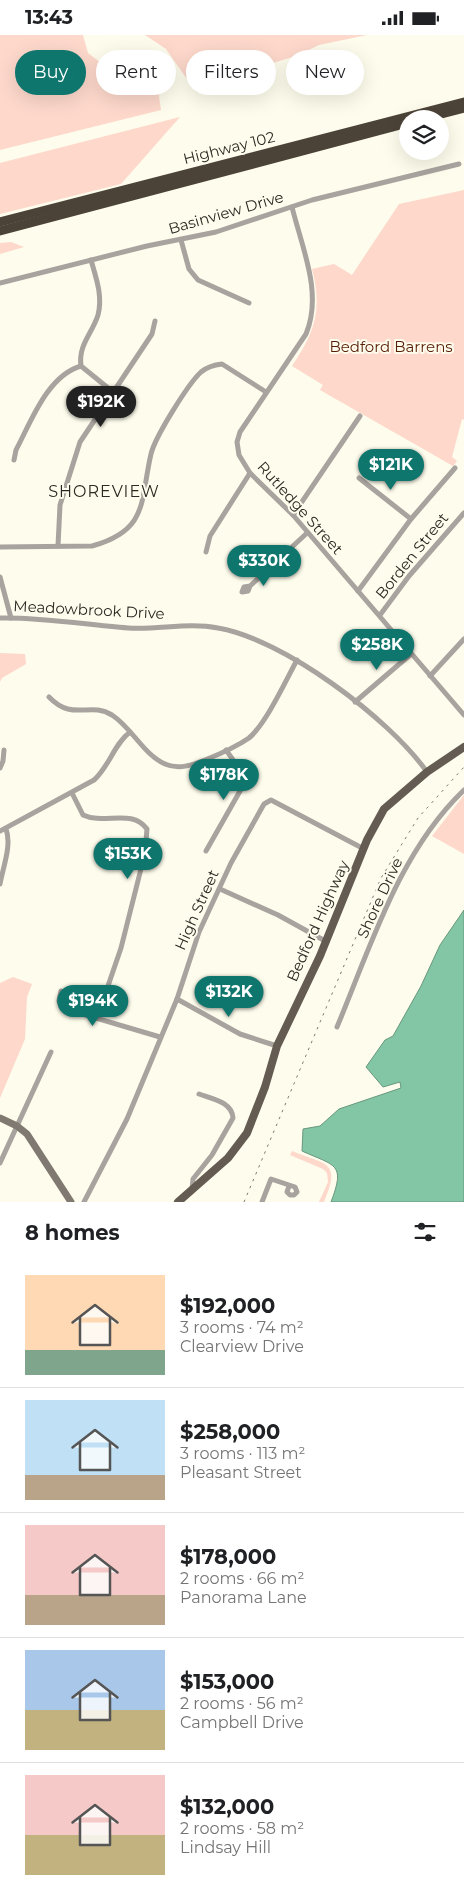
<!DOCTYPE html>
<meta charset="utf-8">
<style>
body{margin:0;font-family:Montserrat,sans-serif;background:#f6f6f6;color:#202124;height:100vh;display:flex;flex-direction:column;font-size:19px;white-space:nowrap}
*{box-sizing:border-box;margin:0}
p{font-size:16px;color:#757577}
.icon{flex:none;width:28px;height:28px;fill:none;stroke:currentColor;stroke-width:2;stroke-linecap:round;stroke-linejoin:round}
.map{position:relative;height:1167px;overflow:hidden}
.side{display:flex;flex-direction:column;background:#fff;flex:1}
.side>*{flex:none}
.banner{position:absolute;left:15px;top:15px;width:435px;height:45px;display:flex;gap:10px}
.fabs{position:absolute;left:399px;top:75px;display:grid;gap:10px}
.fabs a{display:grid;place-items:center;width:50px;height:50px;border-radius:50%;background:#fff;box-shadow:0 5px 20px #0002;font-size:25px}
.price{position:absolute;translate:-50% -42px;padding:0 11px;border-radius:18px;background:#0f766e;color:#fff;font-size:16px;line-height:32px;filter:drop-shadow(0 1px 2px #0008)}
.price::after{content:'';position:absolute;left:50%;top:30px;width:15px;height:11px;margin-left:-8px;background:inherit;clip-path:polygon(0 0,100% 0,50% 100%)}
.price.current{background:#222;color:#fff}
ul{padding:0;list-style:none}
li{display:flex;align-items:center;gap:15px;height:125px;padding:0 25px}
li+li{border-top:1px solid #e0e0e0}
li span{display:grid;place-items:center;flex:none;width:140px;height:100px;border-radius:0px;color:#555}
li>.icon{margin-inline-start:auto}
span .icon{width:60px;height:60px;fill:#fffc;stroke-width:1}
li b{font-size:21px}
h2{display:flex;justify-content:space-between;align-items:center;height:60px;padding:0 25px;font-size:21px}
.chip{padding:0 18px;border-radius:22px;background:#fff;box-shadow:0 5px 20px #0002;font-size:18px;line-height:45px}
.chip.current{background:#0f766e;color:#fff}
.status{display:flex;justify-content:space-between;align-items:center;height:35px;padding:0 25px;background:#fff;direction:ltr}
.status svg{height:14px;fill:currentColor}
.map>svg:first-child{display:block}
</style>
<div class="status"><b>13:43</b><svg viewBox="0 0 49 12"><path d="M0 12V9h3v3zM5 12V6h3v6zM10 12V3h3v9zM15 12V0h3v12zM26 1h20v11H26zM47 4h2v5h-2z"/></svg></div>
<div class="map">
<svg width="464" height="1167" viewBox="0 0 464 1167">
<rect width="100%" height="100%" fill="#fefcec"/>
<g fill="#fdd8cb">
<polygon points="0,0 83,0 88,18 105,31 125,33 163,46 159,61 161,75 0,115"/>
<polygon points="145,0 367,0 319,10 296,21 266,30 215,54 196,57 166,14"/>
<polygon points="180,82 121,149 0,179 0,128"/>
<path d="M464,155V385L462,384L452,422L457,426L453,431L320,355L323,350L292,331C314,298 323,276 312,234L334,229L352,240L399,169Z"/>
<polygon points="11,207 24,212 0,219 0,208"/>
<polygon points="0,618 25,619 26,629 2,643 0,647"/>
<polygon points="464,760 464,819 432,801"/>
<polygon points="13,942 32,949 27,962 25,1004 0,1063 0,948"/>
<path d="M292,1116C326,1130 342,1126 324,1167H319L328,1147L327,1138L323,1134L290,1120Z"/>
</g>
<path fill="#82c6a5" stroke="#68977e" d="M464,875V1167H331C346,1128 335,1131 302,1116L303,1094L320,1091L339,1074L401,1053L400,1047L383,1052L366,1032L385,1005L393,1001L421,951L440,910Z"/>
<g fill="none" stroke-linecap="round" stroke-linejoin="round">
<g stroke="#a8a39e" stroke-width="5">
<path d="M292,172C302,213 323,258 306,299L240,397L237,407L239,420L250,438L293,480L464,680"/>
<polyline points="181,205 189,234 198,245 249,268"/>
<path d="M91,225C96,243 103,261 98,280C92,299 78,310 81,331L113,357"/>
<polyline points="0,248 147,211 216,197 312,165 459,129"/>
<path d="M14,425L16,415C31,387 47,341 81,331"/>
<polyline points="359,443 411,484"/>
<polyline points="293,480 360,381"/>
<polyline points="58,511 60,470 80,407 152,299 155,286"/>
<path d="M0,512L92,511C149,495 140,466 151,419C155,402 188,349 201,337C207,332 213,330 222,329L266,357"/>
<polyline points="206,517 210,501 250,438"/>
<polyline points="0,542 11,583"/>
<polyline points="250,551 244,552 242,557 248,556 250,551 307,498"/>
<polyline points="358,556 411,484 455,433"/>
<polyline points="380,580 409,541 464,478"/>
<path d="M0,583C43,582 86,590 128,593C159,595 188,587 218,593C283,604 389,683 427,737"/>
<polyline points="430,641 464,604"/>
<path d="M49,662C73,687 89,666 112,680C132,693 143,719 165,729C179,735 192,730 205,725C220,719 236,712 249,703C266,689 286,645 297,625"/>
<polyline points="355,667 411,619"/>
<polyline points="0,733 3,726 4,715"/>
<path d="M72,758L83,780C104,790 132,773 147,794L145,818L121,913L97,983"/>
<path d="M0,796L94,745C109,732 114,709 130,697"/>
<polyline points="206,816 244,749 241,736 226,715"/>
<path d="M0,849C3,832 12,810 6,794"/>
<polyline points="220,854 278,880 327,907"/>
<polyline points="61,956 59,966 62,973 160,1002"/>
<polyline points="177,964 240,999 277,1011"/>
<path d="M337,992C371,911 399,817 464,755"/>
<polyline points="0,1128 51,1017"/>
<path d="M192,1155L193,1144L212,1120L233,1083C232,1067 213,1064 199,1059"/>
<polyline points="84,1167 127,1084 177,964 199,897 231,828 264,769 271,765 364,814"/>
<polyline points="262,1167 271,1144 295,1152 297,1157 294,1160 290,1160 287,1157 289,1151"/>
</g>
<polyline stroke="#807971" stroke-width="7" points="0,1083 17,1091 27,1099 71,1167"/>
<polyline stroke="#645b52" stroke-width="8" points="178,1167 228,1123 247,1098 265,1052 277,1011 320,921 367,805 384,774 427,737 464,712"/>
<g stroke="#4c4338" stroke-width="9">
<polyline points="422,84 464,73"/>
<polyline points="0,187 464,67"/>
<polyline points="0,196 408,88"/>
</g>
<polyline stroke="#7c7b71" stroke-width="1" stroke-dasharray="2.5 5" stroke-linecap="butt" points="244,1167 381,843 418,783 464,732"/>
</g>
<g text-anchor="middle" stroke-width="4" stroke-linejoin="round" paint-order="stroke">
<g font-size="15" fill="#2a2923" stroke="#fefcec">
<text transform="translate(229 113) rotate(-14)" y="5">Highway 102</text>
<text transform="translate(226 178) rotate(-16)" y="5">Basinview Drive</text>
<text transform="translate(300 473) rotate(48)" y="5">Rutledge Street</text>
<text transform="translate(412 521) rotate(-51)" y="5">Borden Street</text>
<text transform="translate(89 575) rotate(3)" y="5">Meadowbrook Drive</text>
<text transform="translate(380 863) rotate(-65)" y="5">Shore Drive</text>
<text transform="translate(197 875) rotate(-66)" y="5">High Street</text>
<text transform="translate(318 886) rotate(-66)" y="5">Bedford Highway</text>
</g>
<g font-size="15" fill="#571e07" stroke="#fefcec">
<text x="391" y="317">Bedford Barrens</text>
</g>
<g font-size="16" letter-spacing="1" fill="#2a2923" stroke="#fefcec">
<text x="104" y="462">SHOREVIEW</text>
</g>
</g>
</svg>
<div class="fabs">
<a><svg class="icon" aria-label="layers" viewBox="0 0 24 24"><path d="M12 4l9 5-9 5-9-5zM3 14l9 5 9-5"/></svg></a>
</div>
<b class="price current" style="left:101px;top:393px">$192K</b>
<b class="price" style="left:391px;top:456px">$121K</b>
<b class="price" style="left:264px;top:552px">$330K</b>
<b class="price" style="left:377px;top:636px">$258K</b>
<b class="price" style="left:224px;top:766px">$178K</b>
<b class="price" style="left:128px;top:845px">$153K</b>
<b class="price" style="left:229px;top:983px">$132K</b>
<b class="price" style="left:93px;top:992px">$194K</b>
<div class="banner">
<a class="chip current">Buy</a>
<a class="chip">Rent</a>
<a class="chip">Filters</a>
<a class="chip">New</a>
</div>
</div>
<section class="side">
<h2>8 homes<svg class="icon" aria-label="filters" viewBox="0 0 24 24"><path d="M4 7h16M4 17h16"/><circle cx="9" cy="7" r="2"/><circle cx="15" cy="17" r="2"/></svg></h2>
<ul>
<li><span style="background:linear-gradient(#ffd9b3 75%,#7fa58c 0)"><svg class="icon" aria-label="home" viewBox="0 0 24 24"><path d="M3 11l9-7 9 7M6 9v11h12V9"/></svg></span><div><b>$192,000</b><p>3 rooms · 74 m²</p><p>Clearview Drive</p></div></li>
<li><span style="background:linear-gradient(#bfe0f5 75%,#b9a48a 0)"><svg class="icon" aria-label="home" viewBox="0 0 24 24"><path d="M3 11l9-7 9 7M6 9v11h12V9"/></svg></span><div><b>$258,000</b><p>3 rooms · 113 m²</p><p>Pleasant Street</p></div></li>
<li><span style="background:linear-gradient(#f6c9c9 70%,#b9a48a 0)"><svg class="icon" aria-label="home" viewBox="0 0 24 24"><path d="M3 11l9-7 9 7M6 9v11h12V9"/></svg></span><div><b>$178,000</b><p>2 rooms · 66 m²</p><p>Panorama Lane</p></div></li>
<li><span style="background:linear-gradient(#a9c7e8 60%,#c2b280 0)"><svg class="icon" aria-label="home" viewBox="0 0 24 24"><path d="M3 11l9-7 9 7M6 9v11h12V9"/></svg></span><div><b>$153,000</b><p>2 rooms · 56 m²</p><p>Campbell Drive</p></div></li>
<li><span style="background:linear-gradient(#f6c9c9 60%,#c2b280 0)"><svg class="icon" aria-label="home" viewBox="0 0 24 24"><path d="M3 11l9-7 9 7M6 9v11h12V9"/></svg></span><div><b>$132,000</b><p>2 rooms · 58 m²</p><p>Lindsay Hill</p></div></li>
</ul>
</section>
